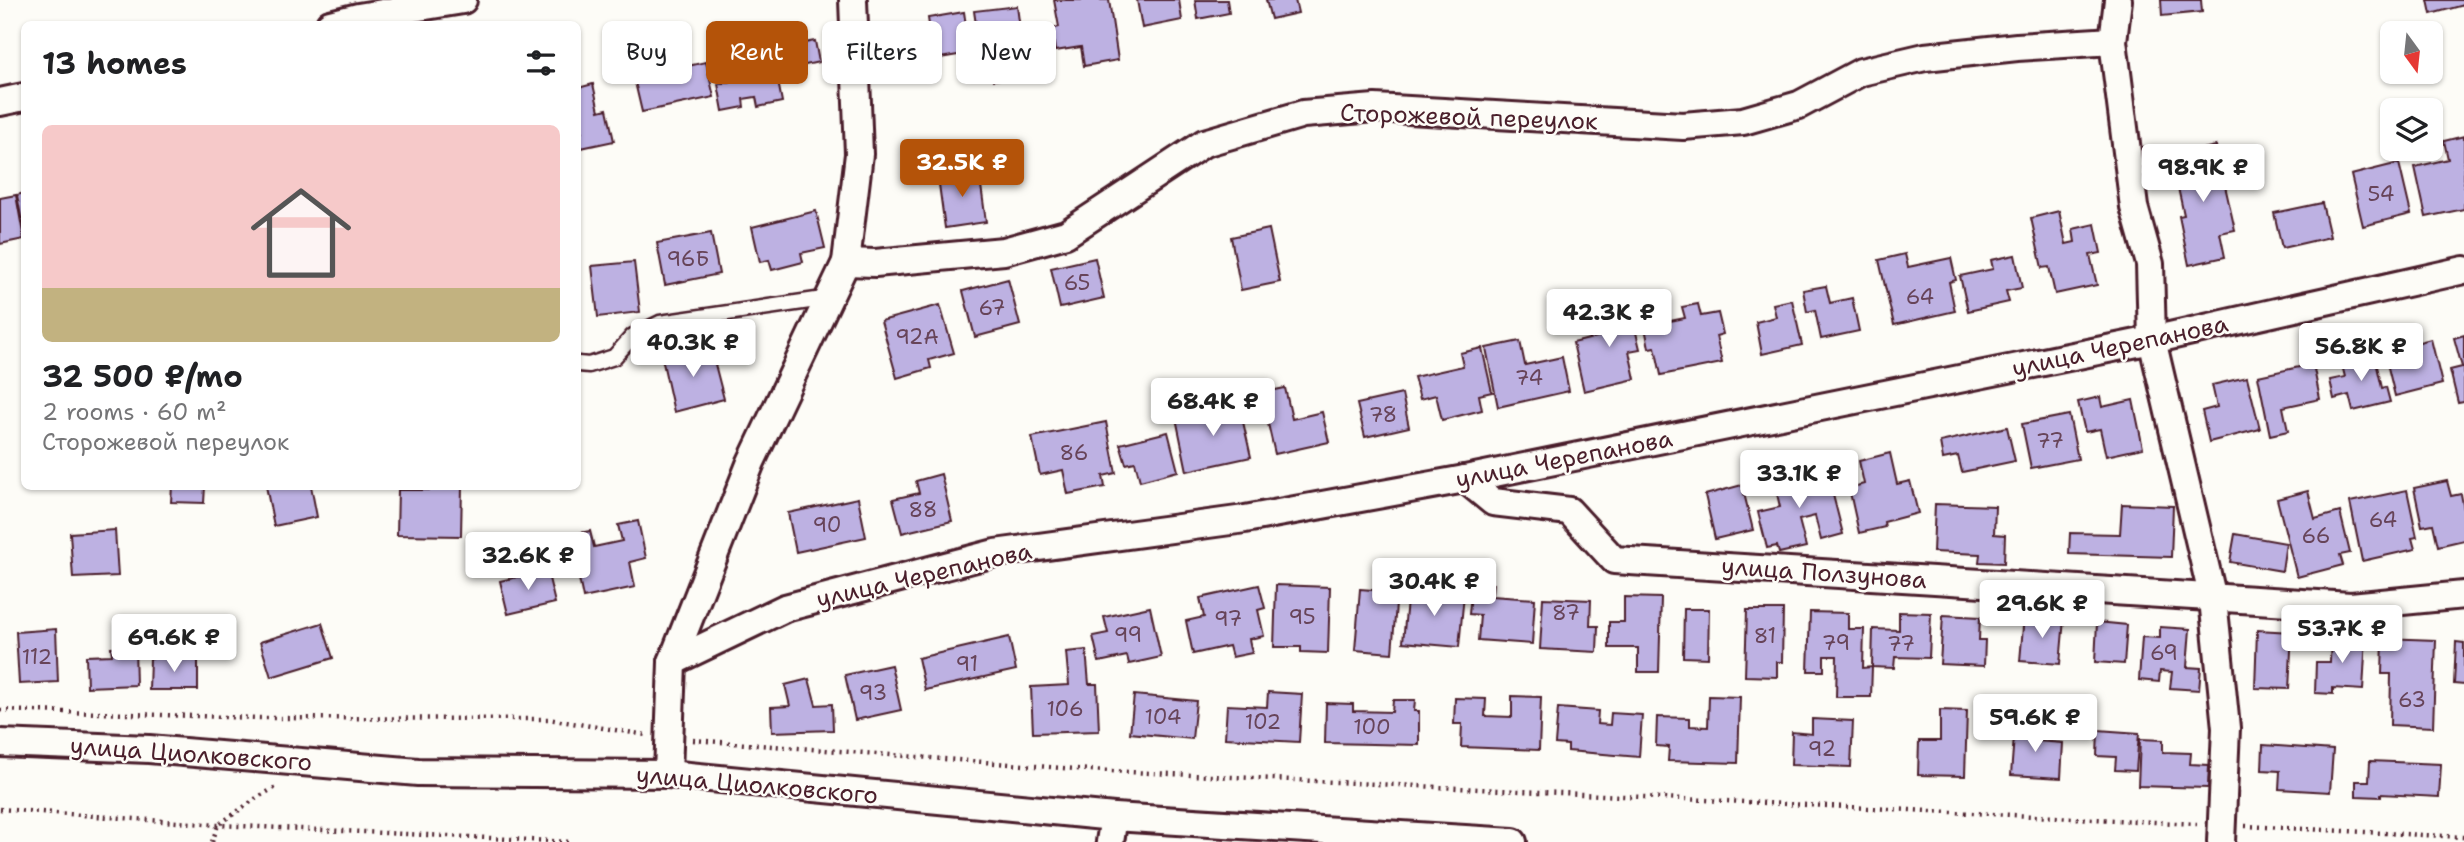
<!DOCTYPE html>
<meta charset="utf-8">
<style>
body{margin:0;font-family:"Shantell Sans",sans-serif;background:#f2f2f2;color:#202124;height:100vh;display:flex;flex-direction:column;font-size:26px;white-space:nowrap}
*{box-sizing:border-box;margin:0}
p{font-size:23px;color:#757577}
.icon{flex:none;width:38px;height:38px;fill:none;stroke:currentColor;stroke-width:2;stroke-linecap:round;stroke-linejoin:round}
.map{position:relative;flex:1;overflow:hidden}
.panel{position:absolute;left:21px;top:21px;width:560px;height:469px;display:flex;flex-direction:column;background:#fff;border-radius:10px;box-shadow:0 2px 5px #0004}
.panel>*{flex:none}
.guide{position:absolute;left:602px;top:21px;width:665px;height:63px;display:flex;gap:14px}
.needle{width:46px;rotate:165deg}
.buttons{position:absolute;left:2380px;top:21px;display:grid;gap:14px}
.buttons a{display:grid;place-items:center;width:63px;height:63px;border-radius:10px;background:#fff;box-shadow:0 2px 5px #0004;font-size:35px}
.price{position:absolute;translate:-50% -60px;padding:0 16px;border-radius:7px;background:#fff;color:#222;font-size:23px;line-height:46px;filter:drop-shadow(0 2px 4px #0008)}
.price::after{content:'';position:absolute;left:50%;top:42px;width:21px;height:16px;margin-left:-10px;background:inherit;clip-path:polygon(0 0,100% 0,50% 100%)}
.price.selected{background:#b45309;color:#fff}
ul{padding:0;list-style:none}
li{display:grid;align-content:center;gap:14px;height:371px;padding:0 21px}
li span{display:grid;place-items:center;height:217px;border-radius:10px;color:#555}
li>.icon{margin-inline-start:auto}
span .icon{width:126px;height:126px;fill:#fffc;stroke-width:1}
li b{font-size:30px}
h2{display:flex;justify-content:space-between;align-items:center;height:84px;padding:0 21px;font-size:30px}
.tag{padding:0 24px;border-radius:10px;background:#fff;box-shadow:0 2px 5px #0004;font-size:24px;line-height:63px}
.tag.selected{background:#b45309;color:#fff}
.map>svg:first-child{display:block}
</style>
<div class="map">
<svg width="2464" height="842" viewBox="0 0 2464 842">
<rect width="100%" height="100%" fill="#fdfcf7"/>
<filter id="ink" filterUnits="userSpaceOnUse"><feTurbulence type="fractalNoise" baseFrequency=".0143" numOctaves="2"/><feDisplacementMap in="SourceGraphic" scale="14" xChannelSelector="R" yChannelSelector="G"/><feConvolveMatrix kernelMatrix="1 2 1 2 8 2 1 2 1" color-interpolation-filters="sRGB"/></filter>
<g filter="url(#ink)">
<g fill="#bdb1e2" stroke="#4a1f2b" stroke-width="2">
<polygon points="1054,0 1109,0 1118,60 1084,66 1081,47 1055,51 1052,29 1059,27"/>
<polygon points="1137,0 1179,0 1182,20 1142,28"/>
<polygon points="1195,0 1227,0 1229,13 1198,19"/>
<polygon points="1266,0 1295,0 1298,13 1271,19"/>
<polygon points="2161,0 2201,0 2202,12 2162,16"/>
<polygon points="2428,0 2464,0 2464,5 2431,14"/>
<polygon points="1017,6 1026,76 993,80 989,44 979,45 974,11"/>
<polygon points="964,12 970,53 934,59 928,18"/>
<polygon points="815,41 819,62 778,71 774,49"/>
<polygon points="763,51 767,73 776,71 782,102 758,107 756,97 743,99 744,107 723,111 718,84 734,81 730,57"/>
<polygon points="706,62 714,97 642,112 634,78"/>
<polygon points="593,84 599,111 607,109 614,141 581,148 578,132 582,131 579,119 578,119 578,88"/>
<polygon points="2464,136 2464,209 2426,217 2415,167 2448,159 2444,141"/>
<polygon points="2216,146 2235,230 2220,233 2225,257 2189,265 2179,216 2184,215 2171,156"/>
<polygon points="2399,163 2411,214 2363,226 2351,175"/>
<polygon points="979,171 986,222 945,228 938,177"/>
<polygon points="24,193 24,232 17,195"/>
<polygon points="16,195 24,239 0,244 0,198"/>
<polygon points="2322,203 2330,237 2282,248 2274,213"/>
<polygon points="816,211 825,248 801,253 803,262 772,270 769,260 760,262 752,227"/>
<polygon points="2059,211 2066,244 2075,242 2073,229 2095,224 2101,253 2090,255 2097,285 2055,294 2049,267 2042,268 2031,218"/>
<polygon points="1269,229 1280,282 1241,290 1231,237"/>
<polygon points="711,233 719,274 665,285 657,243"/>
<polygon points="1905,254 1908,267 1951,258 1956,280 1949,282 1955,311 1894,325 1879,260"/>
<polygon points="2015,255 2022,288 2006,291 2009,302 1968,311 1960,276 1993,269 1991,260"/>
<polygon points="1095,258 1104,298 1060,308 1051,268"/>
<polygon points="634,262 640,312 598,317 592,266"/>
<polygon points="1008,279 1020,325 975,337 963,291"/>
<polygon points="1826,286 1830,303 1852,298 1859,331 1821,339 1815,310 1807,312 1803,290"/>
<polygon points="1627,295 1640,349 1629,351 1635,379 1584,391 1573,343 1605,335 1601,319 1612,317 1608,299"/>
<polygon points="1792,300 1802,345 1762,354 1756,322 1776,317 1773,304"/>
<polygon points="1698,304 1701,316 1718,313 1723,334 1716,336 1722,363 1661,375 1655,347 1649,348 1642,312 1662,308 1665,322 1685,318 1682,307"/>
<polygon points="940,305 954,353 929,360 931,368 897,378 881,321"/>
<polygon points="2464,335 2464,402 2458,403 2450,370 2462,367 2454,338"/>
<polygon points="2431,339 2442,384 2395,396 2384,351"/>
<polygon points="1520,341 1525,365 1562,357 1569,391 1498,407 1486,348"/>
<polygon points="710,345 724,399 674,412 662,358"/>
<polygon points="1482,348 1492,392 1479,395 1482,410 1442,420 1436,395 1420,399 1414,377 1463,366 1460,353"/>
<polygon points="2374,353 2382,388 2386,387 2390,402 2353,411 2349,395 2334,399 2330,380 2345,377 2341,361"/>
<polygon points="2313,364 2320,399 2283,407 2288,431 2270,435 2258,376"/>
<polygon points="2247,377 2260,429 2209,442 2202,411 2217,407 2212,385"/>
<polygon points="1285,388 1292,419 1322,412 1329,442 1275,454 1261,393"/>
<polygon points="1402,394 1409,427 1365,437 1357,404"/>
<polygon points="2100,397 2102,407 2133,400 2143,448 2106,456 2100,429 2085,432 2078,402"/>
<polygon points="1239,404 1251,457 1187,471 1176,418"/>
<polygon points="2069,415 2078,459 2031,468 2022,424"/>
<polygon points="1106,422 1116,473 1103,476 1105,487 1068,494 1063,470 1040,475 1032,437"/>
<polygon points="2007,427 2015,461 1962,472 1958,456 1943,459 1940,442"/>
<polygon points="1168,432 1178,471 1140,481 1135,462 1126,464 1120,444"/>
<polygon points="1890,453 1897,484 1910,481 1918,513 1884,522 1885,527 1859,533 1849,488 1864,484 1859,461"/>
<polygon points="1818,465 1825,492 1832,491 1843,534 1821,540 1815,516 1799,520 1806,547 1779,553 1777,546 1767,548 1758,512 1780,507 1773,476"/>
<polygon points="941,474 952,521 902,533 893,499 919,493 916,481"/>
<polygon points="2447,481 2451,496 2461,494 2464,510 2464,540 2438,546 2433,524 2422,526 2414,488"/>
<polygon points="1742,485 1753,530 1715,539 1705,495"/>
<polygon points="172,486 205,486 204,503 171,502"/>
<polygon points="266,486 311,486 317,517 274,526"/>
<polygon points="435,486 462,486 461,536 397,535 398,490 435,490"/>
<polygon points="2407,490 2417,537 2412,538 2415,549 2362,561 2350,502"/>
<polygon points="2308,491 2315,519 2340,512 2350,553 2340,555 2343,565 2297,577 2277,499"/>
<polygon points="858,498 866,537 796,552 788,513"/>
<polygon points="1935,504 1995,506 1994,534 2005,535 2004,563 1979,562 1980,554 1933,552"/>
<polygon points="2122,504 2173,506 2171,557 2069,554 2070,533 2120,534"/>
<polygon points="638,521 646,558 630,562 635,587 583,598 570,535 590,531 594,547 622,541 618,525"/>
<polygon points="115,530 118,576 73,578 70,533"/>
<polygon points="2235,534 2286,543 2282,571 2230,562"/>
<polygon points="547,570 555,603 508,614 500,581"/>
<polygon points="1472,583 1493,584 1492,596 1535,599 1532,644 1478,640 1480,615 1469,614"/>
<polygon points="1259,585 1265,608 1258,610 1264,636 1249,639 1252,653 1232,657 1229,646 1193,654 1186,621 1204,617 1200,598"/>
<polygon points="1276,585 1330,587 1328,653 1301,652 1301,647 1274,647"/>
<polygon points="1360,589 1397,592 1392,653 1355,650"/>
<polygon points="1408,590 1464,594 1459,647 1403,642"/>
<polygon points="1624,597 1661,598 1659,672 1638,672 1638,648 1609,648 1609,622 1624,622"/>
<polygon points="1543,598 1591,600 1590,626 1598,626 1597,652 1540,649"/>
<polygon points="1150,607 1161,657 1129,664 1127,656 1099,662 1093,636 1108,633 1104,617"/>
<polygon points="1684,609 1709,609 1708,658 1683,657"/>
<polygon points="1747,610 1783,610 1782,662 1777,662 1777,677 1745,676"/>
<polygon points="1810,612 1848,613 1848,629 1864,629 1863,668 1872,667 1871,697 1836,697 1837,656 1824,656 1824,671 1808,671"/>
<polygon points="1899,612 1931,613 1929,658 1895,657 1894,668 1872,667 1873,629 1899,630"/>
<polygon points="1943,615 1980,617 1979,640 1985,640 1984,666 1940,664"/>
<polygon points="2024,615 2064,619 2060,664 2020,661"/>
<polygon points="2097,622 2127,625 2124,664 2095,662"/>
<polygon points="322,623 333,658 271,677 260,642"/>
<polygon points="2160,627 2190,629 2187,667 2201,668 2199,690 2170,688 2172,672 2160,671 2159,682 2139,680 2142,637 2160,638"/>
<polygon points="56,629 58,682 19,684 16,632"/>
<polygon points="2257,630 2292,632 2289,689 2255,688"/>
<polygon points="2331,635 2366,636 2363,690 2333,688 2333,694 2315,693 2316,662 2330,662"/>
<polygon points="1009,637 1016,670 925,690 918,658"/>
<polygon points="2383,638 2436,640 2433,727 2390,725 2391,674 2382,674"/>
<polygon points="2456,642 2464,643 2464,685 2454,684"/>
<polygon points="135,646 136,685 87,687 86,656 112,655 111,647"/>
<polygon points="1086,650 1089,684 1097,684 1099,731 1033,733 1031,687 1069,685 1066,652"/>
<polygon points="150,658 198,658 198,690 149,690"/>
<polygon points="891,665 901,710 855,720 845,675"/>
<polygon points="809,679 816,705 832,704 833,730 772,732 771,707 790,706 785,685"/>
<polygon points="1268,692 1302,694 1299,742 1225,738 1227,705 1267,707"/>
<polygon points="1134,695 1196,701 1192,739 1130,733"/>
<polygon points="1512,696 1541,697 1539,750 1461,747 1462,724 1454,724 1455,698 1486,699 1485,716 1512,717"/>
<polygon points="1709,696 1740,697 1738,763 1668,761 1669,747 1656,746 1657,717 1690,718 1690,726 1708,727"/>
<polygon points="1393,700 1415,700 1414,711 1419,711 1419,745 1325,743 1326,703 1353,704 1353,711 1392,712"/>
<polygon points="1558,708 1598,711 1597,724 1610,725 1611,713 1642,715 1639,757 1568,751 1568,745 1555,744"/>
<polygon points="1940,710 1967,711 1965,776 1918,775 1919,741 1940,741"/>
<polygon points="1812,719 1853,721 1851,767 1791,765 1792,732 1812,734"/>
<polygon points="2015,723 2040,724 2038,741 2063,743 2061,778 2011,775"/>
<polygon points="2098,730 2139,733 2136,771 2115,770 2116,757 2097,756"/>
<polygon points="2140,739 2163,740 2163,752 2191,753 2190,764 2209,765 2208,788 2138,786"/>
<polygon points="2263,745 2333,750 2330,792 2279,789 2280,771 2262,770"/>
<polygon points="2370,761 2441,764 2439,797 2381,794 2381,797 2356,796 2356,781 2369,781"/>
</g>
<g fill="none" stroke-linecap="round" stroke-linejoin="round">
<defs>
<polyline id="service" points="578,364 589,365 614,357 633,336 660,323 830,298"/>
<g id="minor">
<polyline points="2118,0 2113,41 2134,207 2150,264 2152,340 2213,599 2226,728 2221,842"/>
<polyline points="330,24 358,17 463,0"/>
<polyline points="0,102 24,97"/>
<polyline points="846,262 875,263 1004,251 1066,234 1204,143 1303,114 1375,108 1683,126 1743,121 1799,105 1861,72 1925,57 2017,47 2113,41"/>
<polyline points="1465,479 1493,502 1569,511 1614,560 2351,606 2464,595"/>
<polyline points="672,662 785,608 995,553 1245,519 1465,479 2152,340 2464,270"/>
<polyline points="0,743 149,749 418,772 668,774 1114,817 1513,842"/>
<polyline points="668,774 672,662 751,462 846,262 859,154 853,0"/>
<polyline points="1110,842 1114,817"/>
</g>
</defs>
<use href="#service" stroke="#4a1f2b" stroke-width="19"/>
<use href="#minor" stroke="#4a1f2b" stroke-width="32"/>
<g stroke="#4a1f2b" stroke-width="4.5" stroke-dasharray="2 5" stroke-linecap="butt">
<polyline points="0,710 259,718 548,719 646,735"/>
<polyline points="693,740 1089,770 2197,824"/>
<polyline points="0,809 218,825 572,842"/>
<polyline points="2245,826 2464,837"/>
<polyline points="212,842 218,825 258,797 278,786"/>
</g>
<use href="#service" stroke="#fdfcf7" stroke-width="14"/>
<use href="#minor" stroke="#fdfcf7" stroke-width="26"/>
</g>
</g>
<g text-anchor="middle" stroke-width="5" stroke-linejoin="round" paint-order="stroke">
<g font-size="21" fill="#674459">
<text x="2381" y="201">54</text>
<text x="688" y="266">96Б</text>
<text x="1077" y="290">65</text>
<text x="1920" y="304">64</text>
<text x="992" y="315">67</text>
<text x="917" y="344">92А</text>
<text x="1529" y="385">74</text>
<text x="1383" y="422">78</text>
<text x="2050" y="448">77</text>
<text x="1074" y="460">86</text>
<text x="923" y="517">88</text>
<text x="2383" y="527">64</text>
<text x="827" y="532">90</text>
<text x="2316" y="543">66</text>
<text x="1566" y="620">87</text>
<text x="1302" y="624">95</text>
<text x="1228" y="626">97</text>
<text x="1128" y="642">99</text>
<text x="1765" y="643">81</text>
<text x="1836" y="650">79</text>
<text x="1901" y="651">77</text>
<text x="2164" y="660">69</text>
<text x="37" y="664">112</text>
<text x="967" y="671">91</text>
<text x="873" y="700">93</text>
<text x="2412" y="707">63</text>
<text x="1065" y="716">106</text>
<text x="1163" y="724">104</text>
<text x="1263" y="729">102</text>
<text x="1372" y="734">100</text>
<text x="1822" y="756">92</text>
</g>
<g font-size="24" fill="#4a1f2b" stroke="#fdfcf7">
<text transform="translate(1469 117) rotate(2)" y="8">Сторожевой переулок</text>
<text transform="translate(2120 346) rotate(-12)" y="8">улица Черепанова</text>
<text transform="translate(1564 459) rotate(-11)" y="8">улица Черепанова</text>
<text transform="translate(1824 573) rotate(4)" y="8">улица Ползунова</text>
<text transform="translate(924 575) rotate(-13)" y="8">улица Черепанова</text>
<text transform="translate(191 754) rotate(4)" y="8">улица Циолковского</text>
<text transform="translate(757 785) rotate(5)" y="8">улица Циолковского</text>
</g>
</g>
</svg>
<div class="buttons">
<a><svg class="needle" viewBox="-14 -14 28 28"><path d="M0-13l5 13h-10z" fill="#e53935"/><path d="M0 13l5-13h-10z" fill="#757577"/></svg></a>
<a><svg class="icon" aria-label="layers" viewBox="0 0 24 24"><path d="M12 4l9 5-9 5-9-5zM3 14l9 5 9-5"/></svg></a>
</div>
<b class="price selected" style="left:962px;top:199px">32.5K ₽</b>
<b class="price" style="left:2203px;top:204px">98.9K ₽</b>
<b class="price" style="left:1609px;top:349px">42.3K ₽</b>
<b class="price" style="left:693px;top:379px">40.3K ₽</b>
<b class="price" style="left:2361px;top:383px">56.8K ₽</b>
<b class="price" style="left:1213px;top:438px">68.4K ₽</b>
<b class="price" style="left:1799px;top:510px">33.1K ₽</b>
<b class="price" style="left:528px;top:592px">32.6K ₽</b>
<b class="price" style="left:1434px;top:618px">30.4K ₽</b>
<b class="price" style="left:2042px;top:640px">29.6K ₽</b>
<b class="price" style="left:2342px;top:665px">53.7K ₽</b>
<b class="price" style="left:174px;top:674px">69.6K ₽</b>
<b class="price" style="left:2035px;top:754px">59.6K ₽</b>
<div class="guide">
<a class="tag">Buy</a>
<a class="tag selected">Rent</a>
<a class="tag">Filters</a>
<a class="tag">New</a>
</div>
<section class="panel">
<h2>13 homes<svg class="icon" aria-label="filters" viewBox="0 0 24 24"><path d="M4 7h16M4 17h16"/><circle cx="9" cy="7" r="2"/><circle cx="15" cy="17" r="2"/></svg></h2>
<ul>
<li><span style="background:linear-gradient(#f6c9c9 75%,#c2b280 0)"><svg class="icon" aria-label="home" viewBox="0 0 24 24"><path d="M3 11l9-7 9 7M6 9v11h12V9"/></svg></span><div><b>32 500 ₽/mo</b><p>2 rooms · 60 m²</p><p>Сторожевой переулок</p></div></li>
</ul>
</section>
</div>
